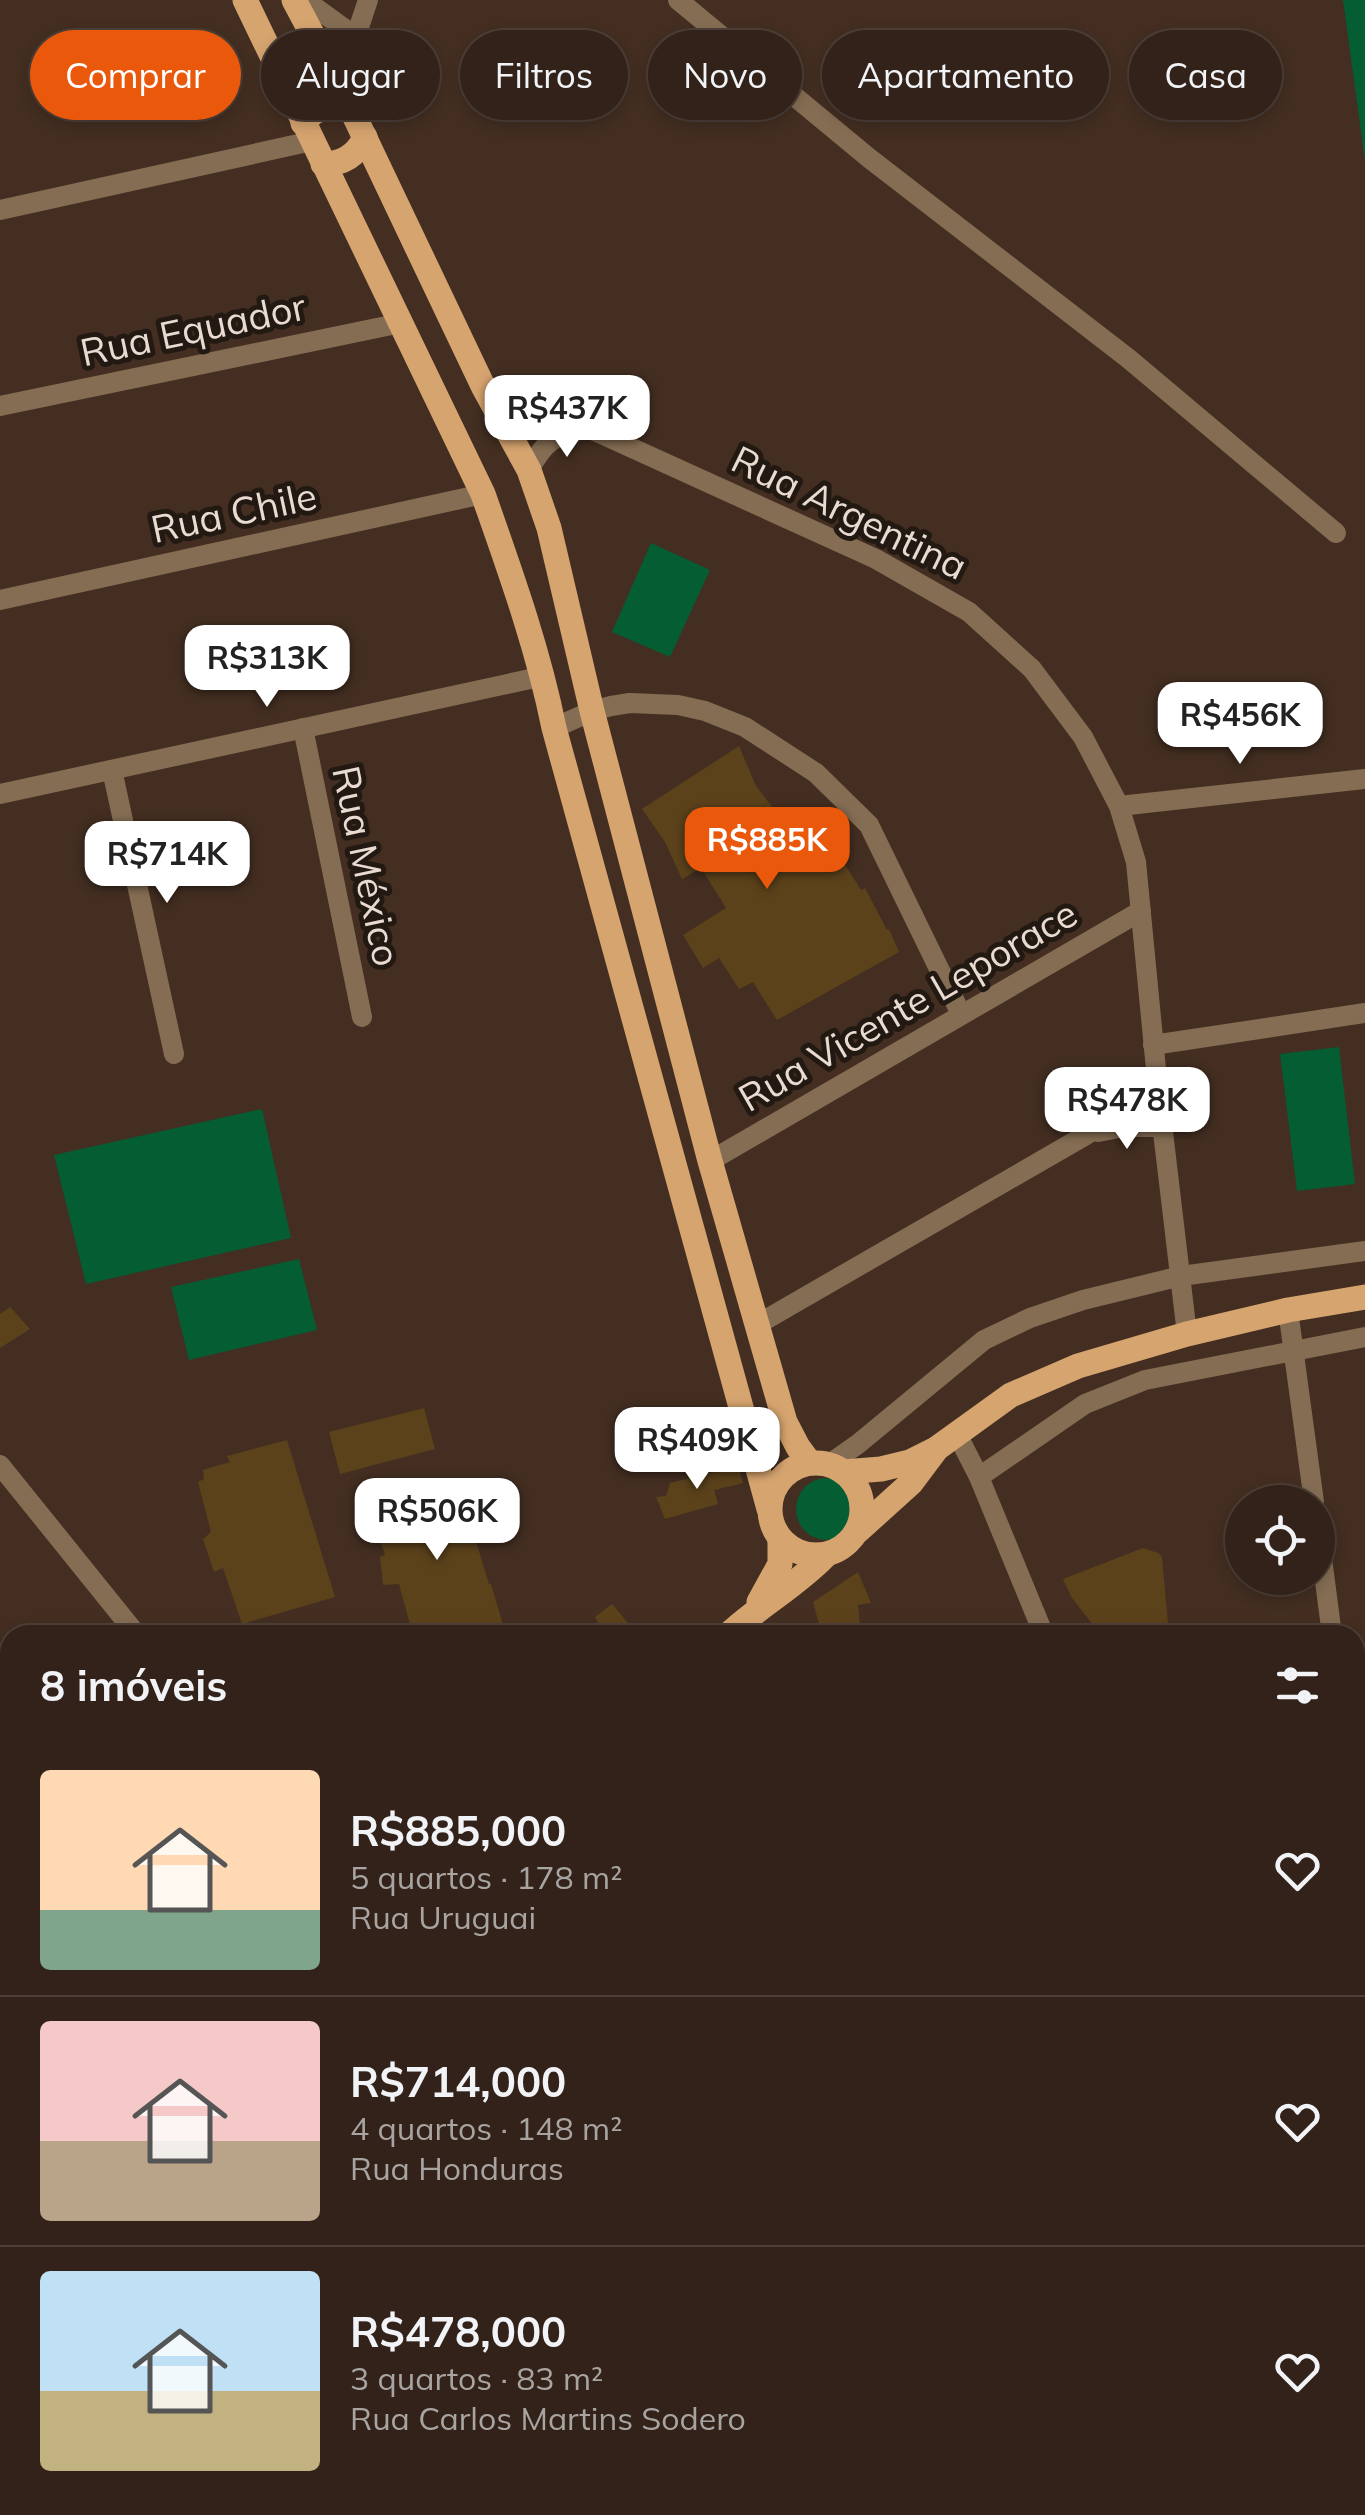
<!DOCTYPE html>
<html lang="pt">
<meta charset="utf-8">
<style>
body{margin:0;font-family:Mulish,sans-serif;background:#3a2a22;color:#f1f3f6;height:100vh;display:flex;flex-direction:column;font-size:38px;white-space:nowrap}
*{box-sizing:border-box;margin:0}
p{font-size:32px;color:#a8a4a2}
.icon{flex:none;width:55px;height:55px;fill:none;stroke:currentColor;stroke-width:2;stroke-linecap:round;stroke-linejoin:round}
.map{position:relative;flex:1;overflow:hidden}
.details{position:absolute;left:0px;top:1625px;width:1365px;height:890px;display:flex;flex-direction:column;background:#322219;border-radius:30px 30px 0 0;box-shadow:0 5px 15px #0003,0 0 0 2px #4d3f38}
.details>*{flex:none}
.banner{position:absolute;left:30px;top:30px;width:1305px;height:90px;display:flex;gap:20px}
.tools{position:absolute;left:1225px;top:1485px;display:grid;gap:20px}
.tools a{display:grid;place-items:center;width:110px;height:110px;border-radius:50%;background:#322219;box-shadow:0 5px 15px #0003,0 0 0 2px #4d3f38;font-size:50px}
.price{position:absolute;translate:-50% -85px;padding:0 22px;border-radius:20px;background:#fff;color:#222;font-size:32px;line-height:65px;filter:drop-shadow(0 2px 5px #0008)}
.price::after{content:'';position:absolute;left:50%;top:60px;width:30px;height:22px;margin-left:-15px;background:inherit;clip-path:polygon(0 0,100% 0,50% 100%)}
.price.selected{background:#ea580c;color:#fff}
ul{padding:0;list-style:none}
li{display:flex;align-items:center;gap:30px;height:250px;padding:0 40px}
li+li{border-top:2px solid #4d3f38}
li span{display:grid;place-items:center;flex:none;width:280px;height:200px;border-radius:10px;color:#555}
li>.icon{margin-inline-start:auto}
span .icon{width:120px;height:120px;fill:#fffc;stroke-width:1}
li b{font-size:42px}
h2{display:flex;justify-content:space-between;align-items:center;height:120px;padding:0 40px;font-size:42px}
.chip{padding:0 35px;border-radius:45px;background:#322219;box-shadow:0 5px 15px #0003,0 0 0 2px #4d3f38;font-size:35px;line-height:90px}
.chip.selected{background:#ea580c;color:#fff}
.map>svg:first-child{display:block}
</style>
<div class="map">
<svg width="1365" height="2515" viewBox="0 0 1365 2515">
<rect width="100%" height="100%" fill="#432e21"/>
<g fill="#055d34">
<polygon points="1343,0 1365,0 1365,161"/>
<polygon points="651,543 710,570 670,657 612,632"/>
<polygon points="1339,1047 1355,1184 1297,1191 1280,1054"/>
<polygon points="262,1109 291,1238 86,1284 54,1155"/>
<polygon points="299,1259 317,1330 189,1360 171,1287"/>
<circle cx="827" cy="1509" r="31"/>
</g>
<g fill="#5c421b">
<polygon points="739,746 756,786 782,820 770,827 796,868 833,845 861,890 865,888 887,930 889,929 899,952 777,1020 753,982 739,989 719,958 703,968 683,935 726,908 701,868 682,879 665,842 642,809"/>
<polygon points="10,1307 30,1329 0,1348 0,1314"/>
<polygon points="705,1406 708,1414 718,1411 725,1430 649,1455 640,1428"/>
<polygon points="424,1408 435,1449 340,1474 329,1432"/>
<polygon points="287,1440 335,1597 242,1624 223,1568 214,1572 203,1539 211,1532 198,1482 204,1479 203,1470 230,1462 227,1456"/>
<polygon points="738,1466 743,1483 714,1490 718,1504 665,1519 656,1497 666,1496 670,1483"/>
<polygon points="457,1479 489,1584 491,1584 506,1635 413,1635 399,1584 383,1585 380,1557 385,1555 369,1508"/>
<polygon points="1143,1548 1158,1553 1162,1557 1169,1635 1101,1635 1072,1598 1063,1579"/>
<polygon points="858,1572 871,1603 858,1605 861,1635 822,1635 813,1602"/>
<polygon points="612,1604 638,1635 605,1635 595,1617"/>
</g>
<g fill="none" stroke-linecap="round" stroke-linejoin="round">
<g stroke="#856d53" stroke-width="20">
<polyline points="305,0 356,37"/>
<polyline points="678,0 869,158 1129,359 1336,533"/>
<polyline points="343,92 351,51 368,0"/>
<polyline points="483,386 588,428 876,559 969,612 1032,669 1083,737 1119,806 1136,862 1158,1090 1187,1334"/>
<polyline points="0,406 401,323"/>
<path d="M529,470C545,440 555,435 588,428"/>
<polyline points="0,600 483,494"/>
<polyline points="303,728 362,1017"/>
<polyline points="554,728 592,711 611,706 630,703 678,705 705,711 745,727 816,773 869,825 961,1014"/>
<polyline points="112,770 174,1054"/>
<polyline points="0,794 544,676"/>
<polyline points="1119,806 1365,779"/>
<polyline points="1153,1045 1365,1013"/>
<polyline points="1098,1132 1124,1127 1164,1127"/>
<polyline points="710,1161 1141,911"/>
<polyline points="1288,1310 1314,1502"/>
<polyline points="758,1324 1086,1135 1158,1090"/>
<polyline points="957,1434 979,1477 1044,1635"/>
<polyline points="0,1465 137,1635"/>
<polyline points="828,1465 858,1444 984,1340 1030,1318 1083,1300 1181,1276 1365,1251"/>
<polyline points="979,1477 1085,1404 1145,1380 1365,1337"/>
<polyline points="1318,1528 1332,1635"/>
<polyline points="1355,1666 1365,1664"/>
<polyline points="1355,1820 1365,1902"/>
<polyline points="0,2016 10,2016"/>
<polyline points="1355,2047 1365,2047"/>
<polyline points="0,2153 10,2153"/>
<polyline points="0,2380 10,2380"/>
<polyline points="344,2505 345,2515"/>
</g>
<polyline stroke="#856d53" stroke-width="20" points="0,210 312,141"/>
<g stroke="#d6a46f" stroke-width="25">
<path d="M245,0L483,494C510,571 538,648 554,728L769,1509"/>
<polyline points="294,0 343,92 483,386 529,470 549,528 592,711 710,1161 785,1422 798,1447 809,1462"/>
<path d="M303,123C316,107 332,102 352,109"/>
<path d="M323,164C343,164 357,155 365,137"/>
<circle cx="816" cy="1509" r="46"/>
<polyline points="843,1472 881,1469 910,1462 936,1449 1011,1395 1078,1366 1187,1334 1288,1310 1365,1297"/>
<polyline points="859,1530 911,1483 935,1451"/>
<polyline points="759,1602 780,1564 780,1539"/>
<path d="M728,1635C759,1606 796,1586 825,1556"/>
<polyline points="0,1814 10,1814"/>
</g>
<defs>
<g id="rail">
<polyline points="0,2074 10,2074"/>
<polyline points="1355,2103 1365,2103"/>
</g>
</defs>
<use href="#rail" stroke="#948277" stroke-width="10"/>
<use href="#rail" stroke="#221913" stroke-width="6" stroke-dasharray="19" stroke-linecap="butt"/>
</g>
<g text-anchor="middle" stroke-width="10" stroke-linejoin="round" paint-order="stroke">
<g font-size="38" fill="#e9dbd2" stroke="#221913">
<text transform="translate(193 330) rotate(-12)" y="13">Rua Equador</text>
<text transform="translate(234 513) rotate(-12)" y="13">Rua Chile</text>
<text transform="translate(849 513) rotate(26)" y="13">Rua Argentina</text>
<text transform="translate(366 866) rotate(78)" y="13">Rua México</text>
<text transform="translate(908 1006) rotate(-30)" y="13">Rua Vicente Leporace</text>
</g>
</g>
</svg>
<div class="tools">
<a><svg class="icon" aria-label="locate" viewBox="0 0 24 24"><circle cx="12" cy="12" r="6"/><path d="M12 2v4M12 18v4M2 12h4M18 12h4"/></svg></a>
</div>
<b class="price" style="left:567px;top:460px">R$437K</b>
<b class="price" style="left:267px;top:710px">R$313K</b>
<b class="price" style="left:1240px;top:767px">R$456K</b>
<b class="price selected" style="left:767px;top:892px">R$885K</b>
<b class="price" style="left:167px;top:906px">R$714K</b>
<b class="price" style="left:1127px;top:1152px">R$478K</b>
<b class="price" style="left:697px;top:1492px">R$409K</b>
<b class="price" style="left:437px;top:1563px">R$506K</b>
<div class="banner">
<a class="chip selected">Comprar</a>
<a class="chip">Alugar</a>
<a class="chip">Filtros</a>
<a class="chip">Novo</a>
<a class="chip">Apartamento</a>
<a class="chip">Casa</a>
</div>
<section class="details">
<h2>8 imóveis<svg class="icon" aria-label="filters" viewBox="0 0 24 24"><path d="M4 7h16M4 17h16"/><circle cx="9" cy="7" r="2"/><circle cx="15" cy="17" r="2"/></svg></h2>
<ul>
<li><span style="background:linear-gradient(#ffd9b3 70%,#7fa58c 0)"><svg class="icon" aria-label="home" viewBox="0 0 24 24"><path d="M3 11l9-7 9 7M6 9v11h12V9"/></svg></span><div><b>R$885,000</b><p>5 quartos · 178 m²</p><p>Rua Uruguai</p></div><svg class="icon" aria-label="heart" viewBox="0 0 24 24"><path d="M12 20l-8-8c-3-5 5-10 8-4 3-6 11-1 8 4z"/></svg></li>
<li><span style="background:linear-gradient(#f6c9c9 60%,#b9a48a 0)"><svg class="icon" aria-label="home" viewBox="0 0 24 24"><path d="M3 11l9-7 9 7M6 9v11h12V9"/></svg></span><div><b>R$714,000</b><p>4 quartos · 148 m²</p><p>Rua Honduras</p></div><svg class="icon" aria-label="heart" viewBox="0 0 24 24"><path d="M12 20l-8-8c-3-5 5-10 8-4 3-6 11-1 8 4z"/></svg></li>
<li><span style="background:linear-gradient(#bfe0f5 60%,#c2b280 0)"><svg class="icon" aria-label="home" viewBox="0 0 24 24"><path d="M3 11l9-7 9 7M6 9v11h12V9"/></svg></span><div><b>R$478,000</b><p>3 quartos · 83 m²</p><p>Rua Carlos Martins Sodero</p></div><svg class="icon" aria-label="heart" viewBox="0 0 24 24"><path d="M12 20l-8-8c-3-5 5-10 8-4 3-6 11-1 8 4z"/></svg></li>
</ul>
</section>
</div>
